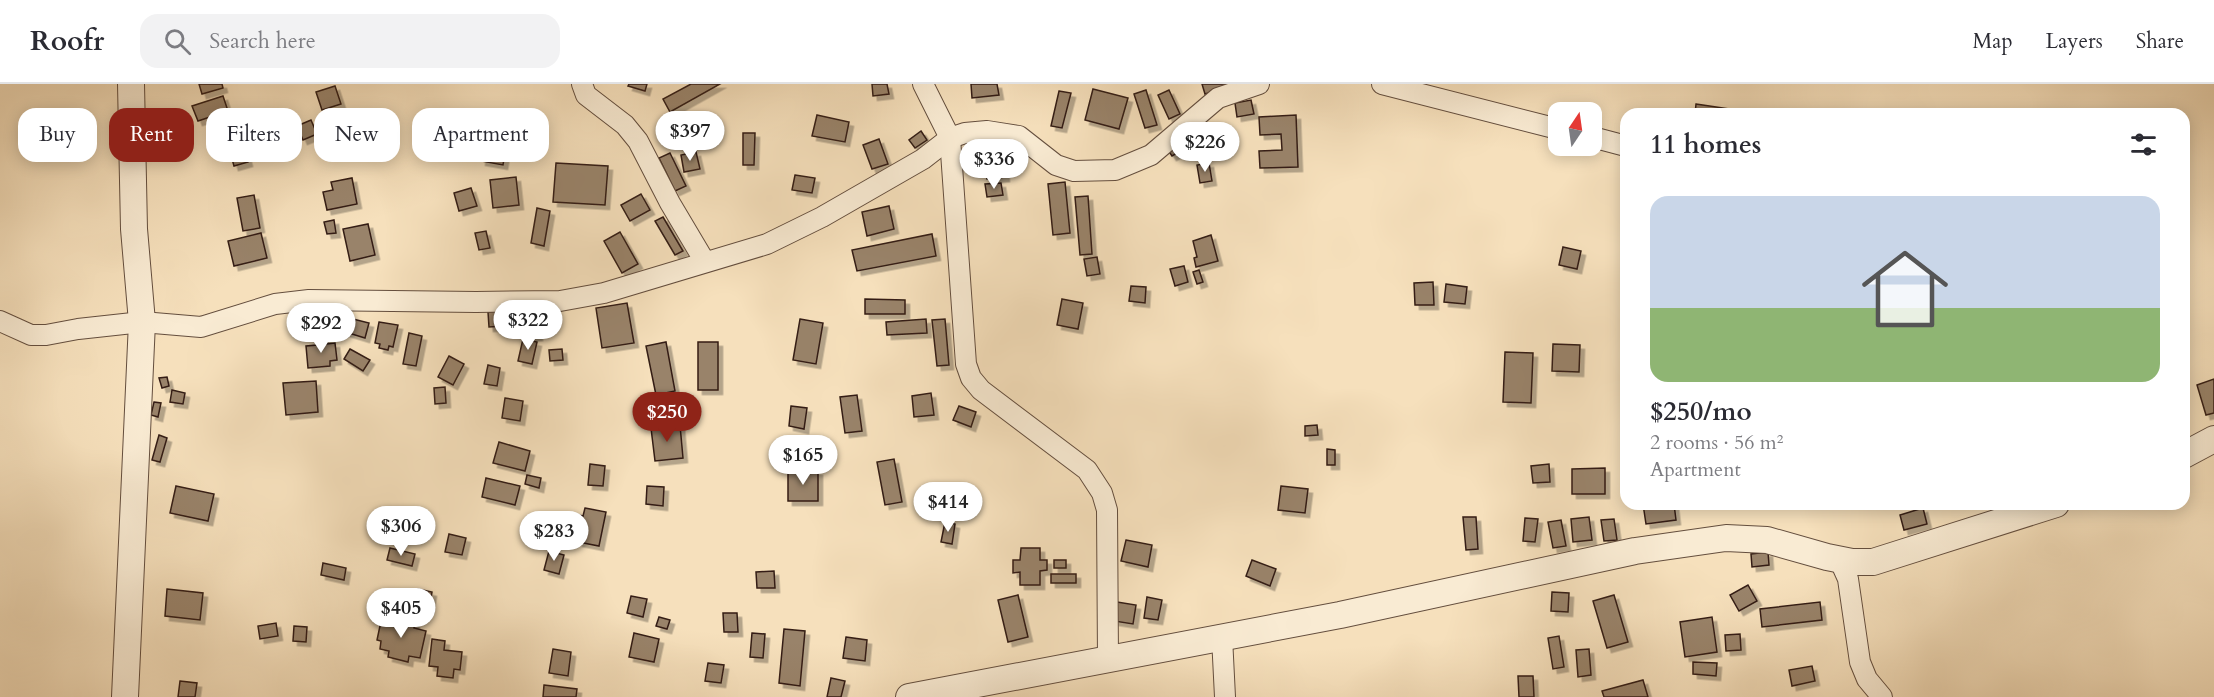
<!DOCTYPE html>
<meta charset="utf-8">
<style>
body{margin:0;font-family:Cardo,serif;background:#f2f2f3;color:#2b2b33;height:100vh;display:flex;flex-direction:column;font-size:22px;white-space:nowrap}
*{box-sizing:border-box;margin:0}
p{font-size:20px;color:#7c7c81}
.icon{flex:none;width:33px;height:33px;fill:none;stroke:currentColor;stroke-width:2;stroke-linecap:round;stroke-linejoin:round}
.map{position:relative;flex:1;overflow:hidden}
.panel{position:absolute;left:1620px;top:24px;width:570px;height:402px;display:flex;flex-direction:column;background:#fff;border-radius:18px;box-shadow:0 3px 15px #0003}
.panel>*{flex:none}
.top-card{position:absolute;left:18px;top:24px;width:570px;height:54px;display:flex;gap:12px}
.needle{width:39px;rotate:13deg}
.tools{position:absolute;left:1548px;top:18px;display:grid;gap:12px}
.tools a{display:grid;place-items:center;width:54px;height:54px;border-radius:12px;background:#fff;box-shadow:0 3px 15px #0003;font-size:30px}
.price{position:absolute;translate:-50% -51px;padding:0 14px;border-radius:21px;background:#fff;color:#222;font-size:20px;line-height:39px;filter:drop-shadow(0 2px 3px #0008)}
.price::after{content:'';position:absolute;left:50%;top:36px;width:18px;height:14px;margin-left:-9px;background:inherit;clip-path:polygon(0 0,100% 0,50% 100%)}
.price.current{background:#8f2418;color:#fff}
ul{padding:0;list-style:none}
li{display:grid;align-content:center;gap:12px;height:318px;padding:0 30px}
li+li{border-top:2px solid #e1e1e2}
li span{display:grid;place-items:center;height:186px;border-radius:18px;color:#555}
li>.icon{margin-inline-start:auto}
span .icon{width:108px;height:108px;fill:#fffc;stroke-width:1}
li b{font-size:26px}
h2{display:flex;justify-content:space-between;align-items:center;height:72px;padding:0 30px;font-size:26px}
.pill{padding:0 21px;border-radius:18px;background:#fff;box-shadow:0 3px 15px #0003;font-size:21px;line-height:54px}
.pill.current{background:#8f2418;color:#fff}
header{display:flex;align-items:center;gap:36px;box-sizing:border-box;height:84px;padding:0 30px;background:#fff;border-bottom:2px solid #e1e1e2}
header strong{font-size:28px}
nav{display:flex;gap:33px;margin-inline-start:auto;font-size:21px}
.search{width:420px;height:54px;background:#f2f2f3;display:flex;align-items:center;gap:15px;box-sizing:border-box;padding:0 21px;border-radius:18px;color:#7c7c81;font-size:22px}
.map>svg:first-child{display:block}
</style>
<header>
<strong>Roofr</strong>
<div class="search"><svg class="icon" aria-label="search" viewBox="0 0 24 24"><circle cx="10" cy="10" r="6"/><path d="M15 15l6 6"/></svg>Search here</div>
<nav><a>Map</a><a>Layers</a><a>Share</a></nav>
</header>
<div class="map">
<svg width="2214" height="613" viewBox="0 0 2214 613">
<defs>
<filter id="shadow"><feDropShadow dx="4.5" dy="4.5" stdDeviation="0" flood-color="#0004"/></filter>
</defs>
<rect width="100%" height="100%" fill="#f6e0bc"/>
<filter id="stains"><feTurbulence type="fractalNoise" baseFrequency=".00333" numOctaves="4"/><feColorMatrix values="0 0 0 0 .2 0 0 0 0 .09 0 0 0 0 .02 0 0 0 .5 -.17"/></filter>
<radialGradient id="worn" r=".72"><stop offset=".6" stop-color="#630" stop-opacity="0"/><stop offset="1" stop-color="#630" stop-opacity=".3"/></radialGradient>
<g fill="#99836b" stroke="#341e14" stroke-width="1.5" filter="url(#shadow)">
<polygon points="199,0 222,0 223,4 202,10"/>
<polygon points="629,0 647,0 645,7 628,2"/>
<polygon points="691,0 720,0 670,28 663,15"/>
<polygon points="872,0 887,0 889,10 873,12"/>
<polygon points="971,0 997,0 999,11 972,14"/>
<polygon points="1202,0 1239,0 1205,10"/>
<polygon points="335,2 341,20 322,26 316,8"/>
<polygon points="1093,5 1128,14 1119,45 1085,36"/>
<polygon points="1146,6 1157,41 1145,44 1134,10"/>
<polygon points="1169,6 1180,30 1169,35 1158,11"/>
<polygon points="1059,7 1071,9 1062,44 1051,42"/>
<polygon points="223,12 228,27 198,37 192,22"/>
<polygon points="1251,16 1254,30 1237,33 1235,19"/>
<polygon points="1696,20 1763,30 1695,30"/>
<polygon points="817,31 849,38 845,58 812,52"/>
<polygon points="1296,31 1298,83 1260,84 1259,67 1282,66 1281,50 1260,51 1259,33"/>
<polygon points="159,35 164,60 142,64 137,39"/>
<polygon points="311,36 317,50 303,56 297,42"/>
<polygon points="1193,46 1207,67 1197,74 1189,62 1172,72 1166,63"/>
<polygon points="921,47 927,56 915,64 909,56"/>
<polygon points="486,48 508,52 503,81 481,77"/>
<polygon points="743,49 755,49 754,81 743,81"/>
<polygon points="241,53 248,78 234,82 227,57"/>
<polygon points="879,55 888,80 872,85 863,61"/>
<polygon points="696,68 700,85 684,88 681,71"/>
<polygon points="1002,68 1005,93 987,95 984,70"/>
<polygon points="670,69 686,102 675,107 659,74"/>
<polygon points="556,79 608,82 605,121 553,118"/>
<polygon points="1209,79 1212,97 1200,99 1197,81"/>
<polygon points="795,91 815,94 812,109 792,106"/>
<polygon points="516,93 519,121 493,124 490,96"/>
<polygon points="352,94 357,120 327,126 323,108 333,106 331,98"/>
<polygon points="1065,98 1070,149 1053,151 1048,100"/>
<polygon points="1001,99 1003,111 987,113 985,100"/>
<polygon points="471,104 477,122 459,127 454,109"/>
<polygon points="641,110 650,126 630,137 621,121"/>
<polygon points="254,111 260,144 243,147 237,114"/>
<polygon points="1088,112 1092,170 1080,171 1075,113"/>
<polygon points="889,122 894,145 867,152 862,128"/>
<polygon points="537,124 550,127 544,162 531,159"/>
<polygon points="663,133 683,167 675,171 655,137"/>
<polygon points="334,136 336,149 327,150 324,138"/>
<polygon points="368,140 375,171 350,177 343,145"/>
<polygon points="486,147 490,164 479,166 475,149"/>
<polygon points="620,148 638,180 622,189 604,157"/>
<polygon points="261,149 267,174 234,182 228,157"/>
<polygon points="932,150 936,172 857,187 852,166"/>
<polygon points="1211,151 1218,177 1196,183 1194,174 1197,173 1193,157"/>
<polygon points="1563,163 1581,167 1577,185 1559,181"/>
<polygon points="1097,173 1100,190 1087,192 1084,175"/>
<polygon points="1184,182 1188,198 1175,202 1170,185"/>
<polygon points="1199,186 1203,198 1197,200 1193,188"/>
<polygon points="1433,198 1434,221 1415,221 1414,199"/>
<polygon points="1446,200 1467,203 1465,220 1444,218"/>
<polygon points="1131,202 1146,203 1145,219 1129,217"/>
<polygon points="865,215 905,216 905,230 865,230"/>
<polygon points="1062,215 1083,219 1078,245 1057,241"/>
<polygon points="627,219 634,259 602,264 596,224"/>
<polygon points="503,226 504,242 489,243 488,228"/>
<polygon points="537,229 538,252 523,253 521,230"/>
<polygon points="345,233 369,239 365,254 342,247"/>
<polygon points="800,235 823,239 816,280 793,276"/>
<polygon points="926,235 927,249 887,251 886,238"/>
<polygon points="945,235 949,281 937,282 932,236"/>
<polygon points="379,238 398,241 393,263 389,262 388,266 379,264 380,260 375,259"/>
<polygon points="409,249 422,252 416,282 403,280"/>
<polygon points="327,255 327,260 335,259 337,276 330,277 330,282 308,284 306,262 317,261 316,256"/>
<polygon points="523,255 537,258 532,280 518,277"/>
<polygon points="666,258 675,307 656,311 646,262"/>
<rect x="698" y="258" width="20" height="48"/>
<polygon points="1553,260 1580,261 1579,288 1552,287"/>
<polygon points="350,265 370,276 363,287 344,275"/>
<polygon points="562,265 563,276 550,277 549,266"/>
<polygon points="1505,268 1533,269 1531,319 1503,318"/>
<polygon points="449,272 464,280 453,301 438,293"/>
<polygon points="488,281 500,284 497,302 484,300"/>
<polygon points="167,293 169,302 162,304 159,294"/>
<polygon points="2214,295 2214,329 2206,331 2197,301"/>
<polygon points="316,297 318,328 286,331 283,299"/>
<polygon points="445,303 446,319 435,320 434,304"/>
<polygon points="172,306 185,309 183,320 170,318"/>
<polygon points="931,309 934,331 914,333 912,312"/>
<polygon points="857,311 862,347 845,349 840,313"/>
<polygon points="505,314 523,317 520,337 502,334"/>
<polygon points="154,318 161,319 158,333 151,331"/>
<polygon points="791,322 807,324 804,345 789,342"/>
<polygon points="959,322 976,328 971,343 953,336"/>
<polygon points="680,341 683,374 655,377 651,344"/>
<polygon points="1317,341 1318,351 1305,352 1305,342"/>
<polygon points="159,351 167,354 160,378 152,376"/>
<polygon points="786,354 801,355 800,372 785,370"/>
<polygon points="499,358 530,367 525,387 493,379"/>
<polygon points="1327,365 1335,366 1335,381 1327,381"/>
<polygon points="894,375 902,418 885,421 877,378"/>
<polygon points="590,380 605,382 603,402 588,401"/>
<polygon points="1549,380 1550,398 1533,399 1531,382"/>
<polygon points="1605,384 1605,410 1572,410 1572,385"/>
<polygon points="788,386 818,387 818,417 788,417"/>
<polygon points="527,391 541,394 539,404 525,400"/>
<polygon points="486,394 520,402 515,421 482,413"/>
<polygon points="176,402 214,410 208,437 170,429"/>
<polygon points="647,402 664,403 663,422 646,420"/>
<polygon points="1281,402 1308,405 1305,429 1278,426"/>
<polygon points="1643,420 1674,420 1676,436 1646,440"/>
<polygon points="585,424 606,428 599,462 578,458 580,449 570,447 572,433 579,434 579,431 583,432"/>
<polygon points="1923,424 1927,440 1904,446 1900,431"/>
<polygon points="1463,433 1476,433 1478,465 1466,466"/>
<polygon points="1589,433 1592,456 1573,458 1571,435"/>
<polygon points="1525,434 1538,435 1535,458 1523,457"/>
<polygon points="1614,435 1617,456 1604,457 1601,436"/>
<polygon points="1561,436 1566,462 1553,464 1548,438"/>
<polygon points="945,438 955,440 952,460 941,458"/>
<polygon points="449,450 466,454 462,471 445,468"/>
<polygon points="1126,456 1152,461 1148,483 1121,477"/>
<polygon points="390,464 415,470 412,482 387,476"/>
<polygon points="1021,464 1040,464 1040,476 1047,476 1047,486 1040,487 1040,501 1020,501 1020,488 1013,489 1013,476 1020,476"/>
<polygon points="549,467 564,471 559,490 544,486"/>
<polygon points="1768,468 1769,481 1752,483 1751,470"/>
<rect x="1054" y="476" width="12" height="8"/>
<polygon points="1252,476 1276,485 1270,502 1246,492"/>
<polygon points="323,479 346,484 344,496 321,491"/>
<polygon points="774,487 775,504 757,504 756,488"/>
<rect x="1051" y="490" width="25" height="9"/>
<polygon points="1748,501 1757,517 1739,527 1730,511"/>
<polygon points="167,505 203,509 200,536 165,532"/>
<polygon points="418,505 432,508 429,525 414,522"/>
<polygon points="1552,508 1569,509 1568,528 1551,527"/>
<polygon points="1018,511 1028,553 1008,558 998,516"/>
<polygon points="1614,511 1628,558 1607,564 1593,517"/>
<polygon points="631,512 647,515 643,533 627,529"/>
<polygon points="1147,513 1162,516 1158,536 1144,534"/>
<polygon points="1117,518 1136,521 1133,540 1114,537"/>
<polygon points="1820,518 1822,536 1762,543 1760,525"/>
<polygon points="723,529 737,529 738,548 724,548"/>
<polygon points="659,533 670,536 667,545 656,542"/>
<polygon points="1712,533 1717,568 1685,573 1680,538"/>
<polygon points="393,534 415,538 414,544 426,547 420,574 409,572 408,578 388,573 389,567 380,565 381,557 377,556 381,537 392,539"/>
<polygon points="276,539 278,552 260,555 258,542"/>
<polygon points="294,542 307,543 306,558 293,557"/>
<polygon points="784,545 805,547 800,602 779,599"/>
<polygon points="634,549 659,555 654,578 629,573"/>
<polygon points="752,549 765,550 763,574 750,573"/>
<polygon points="1740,550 1741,566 1726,567 1725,551"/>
<polygon points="1559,552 1564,583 1553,585 1548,554"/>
<polygon points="846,553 867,556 865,577 843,574"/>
<polygon points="432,555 445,557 444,566 462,568 460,586 454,585 453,594 437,592 438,583 429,582"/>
<polygon points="553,565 571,568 568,592 549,589"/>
<polygon points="1589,565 1591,591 1578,593 1576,566"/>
<polygon points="1693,578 1717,579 1716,592 1693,590"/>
<polygon points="708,579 724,581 721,599 705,597"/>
<polygon points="1812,582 1815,597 1792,602 1789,586"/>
<polygon points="1518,592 1533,592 1534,613 1519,613"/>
<polygon points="831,594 845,597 841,613 827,613"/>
<polygon points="1643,596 1648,613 1604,613 1602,607"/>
<polygon points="180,597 197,599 195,613 178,613"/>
<polygon points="544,601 577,605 576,613 543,613"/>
</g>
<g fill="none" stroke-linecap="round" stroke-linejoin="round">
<defs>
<g id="minor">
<polyline points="582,0 586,11 625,41 638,57 670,119 705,178"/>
<polyline points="923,0 950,54 966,280 971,294 981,306 1087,386 1102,409 1107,426 1108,575"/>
<polyline points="1382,0 1558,45"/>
<polyline points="1592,53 1626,62"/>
<polyline points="0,237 31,251 46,251 78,245 142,238 201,243 275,220 309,216 476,218 560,217 604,209 767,160 822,133 923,75 950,54 965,49 987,47 1019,52 1056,81 1074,87 1115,86 1151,71 1218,14 1259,0"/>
<polyline points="1839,475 1848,495 1860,578 1867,595 1882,613"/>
<polyline points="1222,553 1225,613"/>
</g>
<g id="tertiary">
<polyline points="2184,371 2214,355"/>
<polyline points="125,613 142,238 134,145 131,0"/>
<polyline points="909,613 1340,531 1635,467 1726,454 1767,456 1827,473 1852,478 1873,478 2056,420"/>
</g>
</defs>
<use href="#minor" stroke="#644e3e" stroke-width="22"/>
<use href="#tertiary" stroke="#644e3e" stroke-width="28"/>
<use href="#minor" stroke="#f9ebd3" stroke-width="20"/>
<use href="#tertiary" stroke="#f9ebd3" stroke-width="26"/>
</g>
<rect width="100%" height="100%" filter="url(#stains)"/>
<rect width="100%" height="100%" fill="url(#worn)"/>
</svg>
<div class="tools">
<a><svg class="needle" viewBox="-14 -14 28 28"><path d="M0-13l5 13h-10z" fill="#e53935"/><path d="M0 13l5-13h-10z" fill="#7c7c81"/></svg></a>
</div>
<b class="price" style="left:690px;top:78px">$397</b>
<b class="price" style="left:1205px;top:89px">$226</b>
<b class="price" style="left:994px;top:106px">$336</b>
<b class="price" style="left:528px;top:267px">$322</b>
<b class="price" style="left:321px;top:270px">$292</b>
<b class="price current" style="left:667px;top:359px">$250</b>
<b class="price" style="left:803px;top:402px">$165</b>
<b class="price" style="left:948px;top:449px">$414</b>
<b class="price" style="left:401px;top:473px">$306</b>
<b class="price" style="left:554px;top:478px">$283</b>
<b class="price" style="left:401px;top:555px">$405</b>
<div class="top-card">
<a class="pill">Buy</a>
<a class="pill current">Rent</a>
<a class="pill">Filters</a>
<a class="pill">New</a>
<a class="pill">Apartment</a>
</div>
<section class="panel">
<h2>11 homes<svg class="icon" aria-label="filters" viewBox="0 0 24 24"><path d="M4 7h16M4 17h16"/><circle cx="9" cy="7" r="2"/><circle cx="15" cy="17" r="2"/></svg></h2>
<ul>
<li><span style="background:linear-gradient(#c9d6e8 60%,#8fb573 0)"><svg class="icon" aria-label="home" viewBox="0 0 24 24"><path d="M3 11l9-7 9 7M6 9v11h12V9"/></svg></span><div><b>$250/mo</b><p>2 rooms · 56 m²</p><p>Apartment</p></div></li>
</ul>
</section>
</div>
